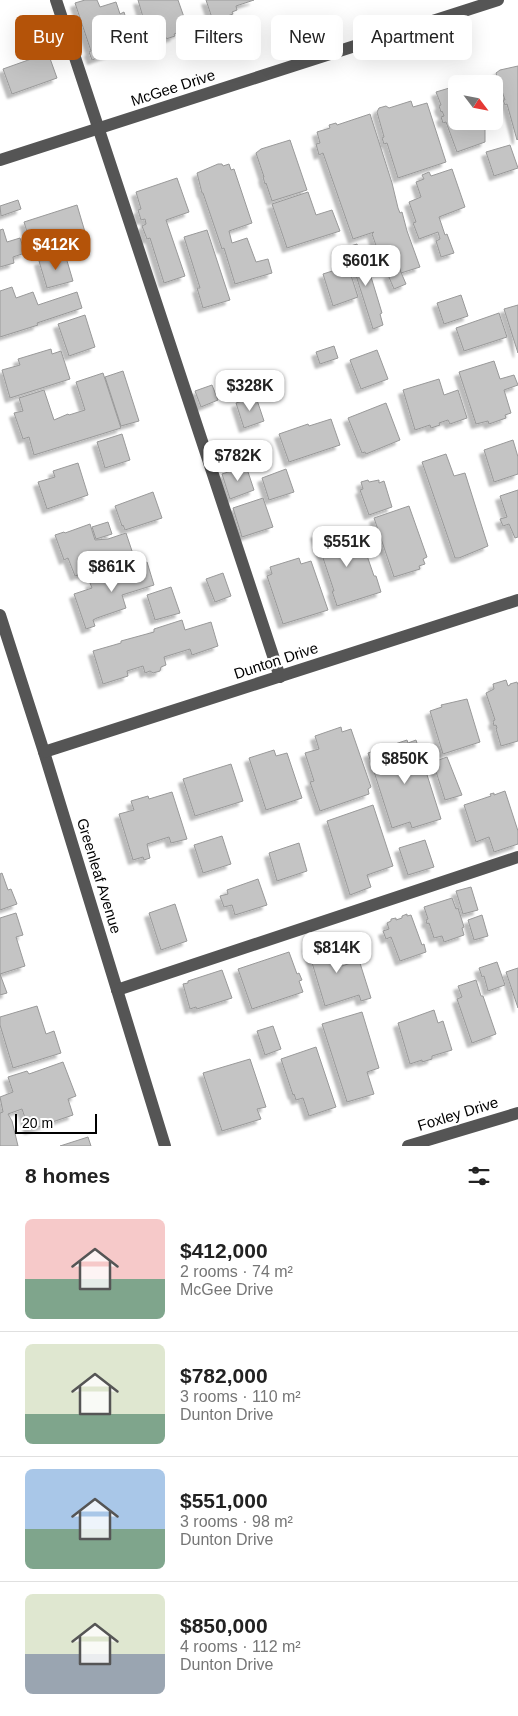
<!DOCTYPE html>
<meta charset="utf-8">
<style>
body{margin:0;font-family:Arial,sans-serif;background:#f6f6f6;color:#222;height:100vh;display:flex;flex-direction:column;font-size:19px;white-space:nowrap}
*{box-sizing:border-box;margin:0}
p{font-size:16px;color:#767676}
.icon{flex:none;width:28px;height:28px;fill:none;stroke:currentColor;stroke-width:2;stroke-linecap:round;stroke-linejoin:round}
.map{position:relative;height:1146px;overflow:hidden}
.panel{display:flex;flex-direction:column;background:#fff;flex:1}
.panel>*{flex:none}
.banner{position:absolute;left:15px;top:15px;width:489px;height:45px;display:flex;gap:10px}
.needle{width:32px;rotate:122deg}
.buttons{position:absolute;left:448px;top:75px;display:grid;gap:10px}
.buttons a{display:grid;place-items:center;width:55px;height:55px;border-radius:8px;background:#fff;box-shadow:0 5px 20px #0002;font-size:25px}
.scale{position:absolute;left:15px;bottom:12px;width:82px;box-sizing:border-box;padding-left:5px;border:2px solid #000;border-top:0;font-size:14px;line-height:18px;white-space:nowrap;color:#000;-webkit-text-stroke:4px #fff;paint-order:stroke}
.price{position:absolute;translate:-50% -42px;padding:0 11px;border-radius:10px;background:#fff;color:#222;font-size:16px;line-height:32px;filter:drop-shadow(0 1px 2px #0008)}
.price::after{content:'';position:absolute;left:50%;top:30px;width:15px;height:11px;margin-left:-8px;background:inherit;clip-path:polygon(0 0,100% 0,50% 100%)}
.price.on{background:#b45309;color:#fff}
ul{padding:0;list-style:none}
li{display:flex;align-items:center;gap:15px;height:125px;padding:0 25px}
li+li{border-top:1px solid #e0e0e0}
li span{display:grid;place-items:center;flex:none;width:140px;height:100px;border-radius:8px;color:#555}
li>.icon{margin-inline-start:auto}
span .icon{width:60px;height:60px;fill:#fffc;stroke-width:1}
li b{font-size:21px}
h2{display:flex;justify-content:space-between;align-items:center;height:60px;padding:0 25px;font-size:21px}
.tag{padding:0 18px;border-radius:8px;background:#fff;box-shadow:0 5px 20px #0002;font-size:18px;line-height:45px}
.tag.on{background:#b45309;color:#fff}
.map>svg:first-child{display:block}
</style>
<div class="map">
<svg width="518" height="1146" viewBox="0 0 518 1146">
<defs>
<filter id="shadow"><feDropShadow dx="-4.5" dy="4.5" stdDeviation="1" flood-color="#0004"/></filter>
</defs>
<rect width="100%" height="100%" fill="#fff"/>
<g fill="#c4c4c4" stroke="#999" filter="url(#shadow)">
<polygon points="85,0 97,0 100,7 116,2 120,14 124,12 133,41 116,47 117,51 92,60 89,52 91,51 75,3"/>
<polygon points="138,0 178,0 185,20 181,22 183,28 178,29 179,33 174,34 175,36 166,39 166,37 152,41 149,31 147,31"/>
<polygon points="206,0 254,0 236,6 237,10 232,12 233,14 213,21"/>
<polygon points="48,53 57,78 12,94 3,69"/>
<polygon points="518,66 518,139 517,140 507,104 505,105 503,100 505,100 496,73 500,70"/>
<polygon points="456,86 456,121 485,121 485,142 457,152 446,122 443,123 441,117 444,116 442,111 441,112 439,106 441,105 436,92"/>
<polygon points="411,101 413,107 427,103 446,162 398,178 387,143 384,144 382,138 384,137 377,112 379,108 386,106 389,108"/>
<polygon points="370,114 392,183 398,208 400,213 402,212 407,231 420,267 401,273 394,252 380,257 372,234 374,232 353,239 323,153 319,155 316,144 320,143 317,132 330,128 329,125 336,123 337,125"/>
<polygon points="290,140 307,190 272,201 266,183 265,184 263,177 264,177 256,153 261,149"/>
<polygon points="510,145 518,168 494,176 486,152"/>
<polygon points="218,164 222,164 223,166 229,164 231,170 234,169 252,223 229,231 232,243 247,238 256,262 268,259 272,273 235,284 224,248 222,249 203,193 202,193 197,173"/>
<polygon points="452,169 465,207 439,217 445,235 447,234 454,253 441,257 436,241 440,239 438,232 419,239 413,223 416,222 409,202 421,197 416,182 424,179 422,175 429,172 431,176"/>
<polygon points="177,178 189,212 166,220 185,276 164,283 150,238 147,239 142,226 146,224 145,219 141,220 138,210 141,209 136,192"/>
<polygon points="308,192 316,215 332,210 340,231 287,248 272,204"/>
<polygon points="18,200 21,209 1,216 0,206"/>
<polygon points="77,205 85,232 32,248 24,222"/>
<polygon points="3,229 7,242 20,238 25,253 13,257 14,263 0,267 0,230"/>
<polygon points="207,230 230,300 203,308 197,288 200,288 184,237"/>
<polygon points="357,244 364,268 368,267 382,313 380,314 383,325 373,329 347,247"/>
<polygon points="65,254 73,281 47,288 39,261"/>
<polygon points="348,266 358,297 333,306 323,274"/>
<polygon points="400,270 406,284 394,289 388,275"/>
<polygon points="12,287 16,298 33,292 38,305 77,292 82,308 37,323 38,325 0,337 0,291"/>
<polygon points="461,295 468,316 444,324 437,303"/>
<polygon points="518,305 518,353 504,309"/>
<polygon points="499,313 507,337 464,351 456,328"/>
<polygon points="85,315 95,347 69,356 58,324"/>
<polygon points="334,346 338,358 320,364 316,352"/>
<polygon points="51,349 52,354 61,351 70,379 10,398 2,370 20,365 18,359"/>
<polygon points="377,350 388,379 361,389 350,360"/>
<polygon points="494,361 500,379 514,375 518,385 504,390 511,413 505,415 506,418 489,424 488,421 476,424 459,372"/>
<polygon points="123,371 139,421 121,426 105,377"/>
<polygon points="103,373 121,428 34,455 29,437 23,439 14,413 23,411 19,398 44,390 54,420 68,414 69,415 85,410 76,382"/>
<polygon points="439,379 444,395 458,390 467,418 450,424 448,420 439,423 440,425 431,428 430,425 415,430 403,390"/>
<polygon points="212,385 218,400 201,407 195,391"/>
<polygon points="256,397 264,421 244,428 236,403"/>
<polygon points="386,403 400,440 366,454 365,452 362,453 348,418"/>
<polygon points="331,419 340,445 289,462 279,434 308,424 309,426"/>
<polygon points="122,434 130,460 105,468 97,442"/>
<polygon points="513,440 518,457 518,474 494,482 484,450"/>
<polygon points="446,454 454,476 465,473 488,546 459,558 455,558 422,462"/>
<polygon points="78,463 88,495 47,509 38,482 55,477 53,471"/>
<polygon points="246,466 254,490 230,499 222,474"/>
<polygon points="286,469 294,492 269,500 262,478"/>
<polygon points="368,480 369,482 379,480 379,483 384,481 392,507 369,515 360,490 363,489 361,482"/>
<polygon points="518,490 518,537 515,538 509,524 503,526 500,519 507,517 500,496"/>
<polygon points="153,492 162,518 125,530 123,525 122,526 115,506"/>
<polygon points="263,498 273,527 242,537 233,508"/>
<polygon points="409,506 427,557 423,559 425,564 419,566 420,569 394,577 374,518"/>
<polygon points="108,522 112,534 96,539 92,527"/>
<polygon points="90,524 95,540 108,539 126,533 134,557 75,576 68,558 64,560 55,535 64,532 65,533"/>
<polygon points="338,527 342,541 348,540 350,548 363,544 374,576 376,576 381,592 337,606 332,591 334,591 315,534"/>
<polygon points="299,558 301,564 311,561 328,610 283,624 267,576 272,574 270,567"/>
<polygon points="147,562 154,585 122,595 126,608 97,618 93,620 95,626 86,629 74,594 92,588 90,583 115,576 114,573"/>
<polygon points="223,573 231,596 215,602 206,579"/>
<polygon points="171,587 180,613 155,620 147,595"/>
<polygon points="182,620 185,630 211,622 218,646 192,655 190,649 164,657 166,665 161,667 160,671 153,673 150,671 145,673 143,666 127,671 128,676 103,684 93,651 121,643 121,641 154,632 154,629"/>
<polygon points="506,680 508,686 510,685 510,684 517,682 518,685 518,741 501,746 496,729 497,728 496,725 494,726 493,721 495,720 486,693 494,689 493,684"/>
<polygon points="467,699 480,742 443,754 430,711 442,707 441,705"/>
<polygon points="341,727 342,732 351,729 371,787 368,789 369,794 320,811 310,782 314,781 305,753 319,749 315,736"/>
<polygon points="407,740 408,743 416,740 441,819 412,828 410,822 392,828 368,753"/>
<polygon points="274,750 276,756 287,753 302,798 266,810 249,758"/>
<polygon points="447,757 462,795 445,800 433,762"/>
<polygon points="231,764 243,801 195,816 183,779"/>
<polygon points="505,791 518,831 518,844 494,852 489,837 476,842 464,805 491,796 490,794 494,793 494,795"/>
<polygon points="172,792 187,839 171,843 169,837 147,844 150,858 144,860 143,857 133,860 119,814 134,810 131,801 148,796 149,799"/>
<polygon points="373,805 393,866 367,875 371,887 350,895 327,821"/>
<polygon points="222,836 231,864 203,873 194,845"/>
<polygon points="425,840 434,867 408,875 399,848"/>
<polygon points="299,843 307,871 277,881 269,853"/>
<polygon points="2,873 8,890 11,889 17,904 0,910 0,874"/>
<polygon points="258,879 267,905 235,915 232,905 224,907 220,896 228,894 227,890"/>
<polygon points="471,887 478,910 463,914 456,891"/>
<polygon points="452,898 456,909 458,908 464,927 462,928 464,935 444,942 442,936 434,938 429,923 427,924 426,920 428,919 424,907"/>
<polygon points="175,904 187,941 161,950 149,913"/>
<polygon points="16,913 23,935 16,937 25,966 0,974 7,993 0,995 0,918"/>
<polygon points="407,914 407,916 411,915 422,945 424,944 426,952 400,961 391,937 386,939 383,931 389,929 387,923 391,921 391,919 396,918 396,920 402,918 402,916"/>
<polygon points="482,915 488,936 474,940 468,920"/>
<polygon points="334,938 342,966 359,960 371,998 361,1001 359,995 325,1006 307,946"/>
<polygon points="289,952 297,974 299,973 302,980 299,981 303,992 252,1009 238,969"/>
<polygon points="497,962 505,985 488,991 484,976 482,977 479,968"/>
<polygon points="518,968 518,1008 506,972"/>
<polygon points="222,970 232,998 197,1009 196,1007 190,1009 183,984 188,983 188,981"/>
<polygon points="476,980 481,996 483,996 496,1034 472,1043 457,999 462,997 458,986"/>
<polygon points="37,1006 46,1034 54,1031 61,1053 13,1068 0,1025 0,1017"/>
<polygon points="434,1010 438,1023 443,1021 452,1050 432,1056 432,1059 422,1062 422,1060 410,1064 398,1023"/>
<polygon points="362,1012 379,1068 367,1072 374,1094 347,1102 322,1024"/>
<polygon points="273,1026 281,1049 265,1055 257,1031"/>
<polygon points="316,1047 336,1107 309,1116 303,1098 296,1100 294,1094 293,1095 281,1059"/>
<polygon points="250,1059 266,1107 257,1109 261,1119 222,1131 203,1073"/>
<polygon points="63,1062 76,1096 68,1099 73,1115 29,1130 22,1109 8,1114 12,1121 18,1146 0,1146 0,1113 3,1112 0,1097 13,1092 8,1077 27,1071 29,1074"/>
<polygon points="88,1137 91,1146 60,1146"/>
</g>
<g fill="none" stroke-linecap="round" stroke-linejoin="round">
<g stroke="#555" stroke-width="12">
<polyline points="56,0 280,677"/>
<polyline points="0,160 498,0"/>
<polyline points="0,615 44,752 165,1146"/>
<polyline points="44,752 518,600"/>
<polyline points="117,990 518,857"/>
<polyline points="408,1146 518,1113"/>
</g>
</g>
<g text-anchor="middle" stroke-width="4.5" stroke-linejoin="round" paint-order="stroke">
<g font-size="15" fill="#000" stroke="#fff">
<text transform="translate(173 88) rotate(-18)" y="5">McGee Drive</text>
<text transform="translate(276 661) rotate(-18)" y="5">Dunton Drive</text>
<text transform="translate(99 876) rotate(73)" y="5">Greenleaf Avenue</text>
<text transform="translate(458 1114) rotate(-17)" y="5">Foxley Drive</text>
</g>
</g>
</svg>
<div class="buttons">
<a><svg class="needle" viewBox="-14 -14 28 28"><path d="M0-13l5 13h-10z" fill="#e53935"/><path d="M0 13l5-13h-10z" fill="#767676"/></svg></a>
</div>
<div class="scale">20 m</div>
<b class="price on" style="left:56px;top:271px">$412K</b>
<b class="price" style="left:366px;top:287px">$601K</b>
<b class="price" style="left:250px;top:412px">$328K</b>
<b class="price" style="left:238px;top:482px">$782K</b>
<b class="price" style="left:347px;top:568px">$551K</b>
<b class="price" style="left:112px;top:593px">$861K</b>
<b class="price" style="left:405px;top:785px">$850K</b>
<b class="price" style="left:337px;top:974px">$814K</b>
<div class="banner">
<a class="tag on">Buy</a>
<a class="tag">Rent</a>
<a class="tag">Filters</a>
<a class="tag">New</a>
<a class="tag">Apartment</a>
</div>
</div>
<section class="panel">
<h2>8 homes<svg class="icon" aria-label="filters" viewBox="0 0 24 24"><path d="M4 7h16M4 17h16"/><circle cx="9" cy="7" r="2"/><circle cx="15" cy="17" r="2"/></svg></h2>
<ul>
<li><span style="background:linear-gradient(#f6c9c9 60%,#7fa58c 0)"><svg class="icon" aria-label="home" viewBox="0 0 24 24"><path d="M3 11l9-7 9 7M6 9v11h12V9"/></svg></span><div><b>$412,000</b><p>2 rooms · 74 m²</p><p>McGee Drive</p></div></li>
<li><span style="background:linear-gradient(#dfe7d0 70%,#7fa58c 0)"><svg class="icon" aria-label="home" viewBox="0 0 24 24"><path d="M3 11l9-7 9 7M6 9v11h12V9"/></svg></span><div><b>$782,000</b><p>3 rooms · 110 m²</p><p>Dunton Drive</p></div></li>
<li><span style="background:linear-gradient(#a9c7e8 60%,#7fa58c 0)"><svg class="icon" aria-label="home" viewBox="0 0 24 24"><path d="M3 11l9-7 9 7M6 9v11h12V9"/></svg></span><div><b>$551,000</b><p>3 rooms · 98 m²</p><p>Dunton Drive</p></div></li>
<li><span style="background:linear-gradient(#dfe7d0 60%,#9aa5b1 0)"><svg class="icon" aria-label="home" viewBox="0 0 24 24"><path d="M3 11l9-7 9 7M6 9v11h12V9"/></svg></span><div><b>$850,000</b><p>4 rooms · 112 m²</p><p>Dunton Drive</p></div></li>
</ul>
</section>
